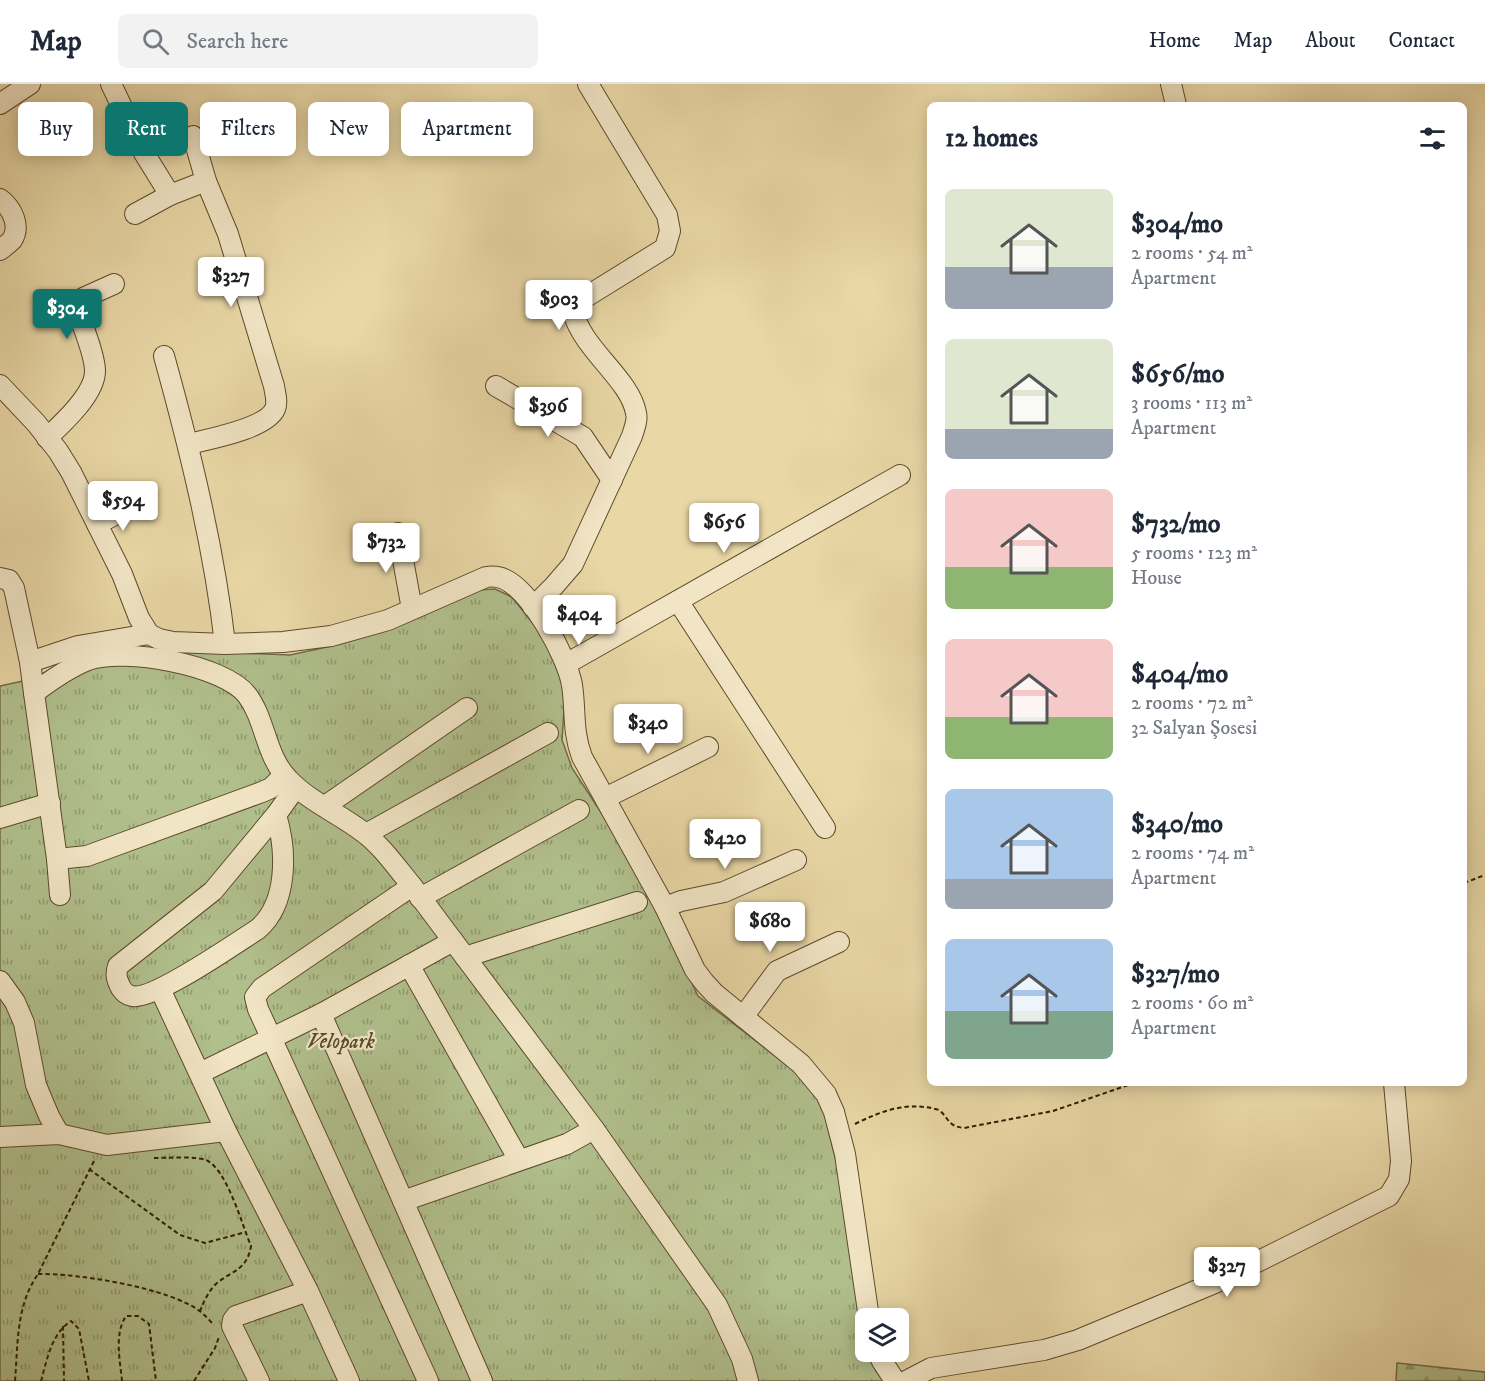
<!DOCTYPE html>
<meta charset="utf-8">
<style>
body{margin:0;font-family:"IM FELL DW Pica",serif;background:#f2f2f3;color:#1f2937;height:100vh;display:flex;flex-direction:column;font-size:22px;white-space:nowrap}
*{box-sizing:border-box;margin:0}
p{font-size:20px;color:#747a83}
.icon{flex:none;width:33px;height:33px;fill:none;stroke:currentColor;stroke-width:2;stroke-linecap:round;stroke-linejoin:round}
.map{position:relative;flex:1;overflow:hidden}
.panel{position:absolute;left:927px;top:18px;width:540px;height:984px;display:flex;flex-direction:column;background:#fff;border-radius:9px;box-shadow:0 3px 15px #0003}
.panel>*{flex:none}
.top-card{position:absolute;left:18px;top:18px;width:570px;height:54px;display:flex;gap:12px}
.buttons{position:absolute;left:855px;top:1224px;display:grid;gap:12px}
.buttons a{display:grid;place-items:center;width:54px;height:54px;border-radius:9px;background:#fff;box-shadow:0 3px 15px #0003;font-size:30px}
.price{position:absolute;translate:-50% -51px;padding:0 14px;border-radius:6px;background:#fff;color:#222;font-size:20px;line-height:39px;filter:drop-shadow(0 2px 3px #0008)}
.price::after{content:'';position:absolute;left:50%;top:36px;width:18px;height:14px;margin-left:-9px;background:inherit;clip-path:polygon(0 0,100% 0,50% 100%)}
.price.on{background:#0f766e;color:#fff}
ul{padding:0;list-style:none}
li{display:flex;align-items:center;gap:18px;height:150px;padding:0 18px}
li span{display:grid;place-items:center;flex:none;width:168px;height:120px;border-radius:9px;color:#555}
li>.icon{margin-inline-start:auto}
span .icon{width:72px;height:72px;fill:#fffc;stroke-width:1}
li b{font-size:26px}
h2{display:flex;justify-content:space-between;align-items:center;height:72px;padding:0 18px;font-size:26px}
.pill{padding:0 21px;border-radius:9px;background:#fff;box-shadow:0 3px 15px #0003;font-size:21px;line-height:54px}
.pill.on{background:#0f766e;color:#fff}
header{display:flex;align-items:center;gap:36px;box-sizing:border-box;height:84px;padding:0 30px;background:#fff;border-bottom:2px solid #e0e1e3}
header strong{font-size:28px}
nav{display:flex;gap:33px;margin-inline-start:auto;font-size:21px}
.search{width:420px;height:54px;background:#f2f2f3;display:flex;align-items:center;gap:15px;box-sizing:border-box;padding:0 21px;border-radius:9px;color:#747a83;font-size:22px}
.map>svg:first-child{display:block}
</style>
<header>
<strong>Map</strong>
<div class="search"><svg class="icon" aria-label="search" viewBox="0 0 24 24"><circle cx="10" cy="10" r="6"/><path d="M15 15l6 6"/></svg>Search here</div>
<nav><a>Home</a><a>Map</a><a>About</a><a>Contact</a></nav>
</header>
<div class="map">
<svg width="1485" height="1297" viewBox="0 0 1485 1297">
<defs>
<pattern id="forest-firs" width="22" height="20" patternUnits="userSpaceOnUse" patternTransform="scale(1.5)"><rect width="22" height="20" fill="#b0bf8c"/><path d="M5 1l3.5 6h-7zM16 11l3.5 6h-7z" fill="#909a70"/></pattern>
<pattern id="park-tufts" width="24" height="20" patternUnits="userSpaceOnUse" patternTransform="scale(1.5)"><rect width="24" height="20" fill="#b0bf8c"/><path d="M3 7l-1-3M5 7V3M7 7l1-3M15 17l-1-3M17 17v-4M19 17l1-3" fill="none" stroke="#909a70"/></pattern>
</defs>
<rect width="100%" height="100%" fill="#e9d7a6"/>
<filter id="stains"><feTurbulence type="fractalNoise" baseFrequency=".00333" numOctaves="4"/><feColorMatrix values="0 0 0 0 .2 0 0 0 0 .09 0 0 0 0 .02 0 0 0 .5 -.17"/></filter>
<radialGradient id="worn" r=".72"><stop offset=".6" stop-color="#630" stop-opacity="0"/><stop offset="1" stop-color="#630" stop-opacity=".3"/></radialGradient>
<polygon fill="url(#forest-firs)" stroke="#6f6d46" stroke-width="1.5" points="1397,1279 1485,1288 1485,1297 1396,1297"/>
<polygon fill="url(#park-tufts)" stroke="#6f6d46" stroke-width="1.5" points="495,505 512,513 535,542 558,579 565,610 562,656 572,684 617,753 663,839 698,912 793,986 813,1007 824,1028 839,1089 865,1251 866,1268 868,1268 876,1287 884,1297 0,1297 0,602 32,595 75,573 161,566 290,571 341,560 382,548 435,526 475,506"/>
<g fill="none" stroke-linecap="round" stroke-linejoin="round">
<defs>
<g id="minor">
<polyline points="111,0 144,69 170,111"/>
<polyline points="1171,0 1176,21"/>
<polyline points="0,20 30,0"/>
<path d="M0,115C12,124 21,142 12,156C9,159 4,163 0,166"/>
<polyline points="135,130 170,111 206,97"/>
<path d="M164,272C190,366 214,463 225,560"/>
<path d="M0,301L36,339L58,367L71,388L122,490L139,534L149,550L159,555L173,558L225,560L283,558L331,552L388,536L486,493C492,492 498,492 504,495C531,507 567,572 572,601C576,627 572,646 582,673L665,823L695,886L704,898L714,909L801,980L826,1010L834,1028L845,1070L869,1234"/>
<polyline points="496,302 583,353 612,396"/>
<path d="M47,354C63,339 96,309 95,286C94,267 83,245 78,227V219L83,214L114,200"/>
<path d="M189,360C208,355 266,345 275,325C278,318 275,309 274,302L228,150L206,97L193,52"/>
<polyline points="97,440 132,422"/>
<polyline points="398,449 412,525"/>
<polyline points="0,494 9,496 14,504 30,578 34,609"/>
<polyline points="678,517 825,744"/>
<path d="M533,523L554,502L573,480L632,352C634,345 638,336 636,329C630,295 583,266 573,228L581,216L665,164L670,147L667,131L588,0"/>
<polyline points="30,578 78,562 149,550"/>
<polyline points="566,580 900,391"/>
<polyline points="605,714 708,663"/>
<polyline points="325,722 467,624"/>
<path d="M276,731C287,767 288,819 258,845C236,859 153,917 132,912C126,911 124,908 121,904C117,896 115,891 118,882L213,807L276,731L296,703"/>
<polyline points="0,734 50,719"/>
<polyline points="366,750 548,649"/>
<polyline points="57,775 87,772 262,708 271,704 284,691"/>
<polyline points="412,802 262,904 255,913 258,925 428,1297"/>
<path d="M60,811L57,775L34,609C51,596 68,584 88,576C124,563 224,581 247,611C266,636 265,672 289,696C310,718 340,730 363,748C382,762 397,784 412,802L594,1045L717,1221L742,1275L748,1297"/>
<polyline points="420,814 579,726"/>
<polyline points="665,823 681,817 724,808 796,776"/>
<polyline points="465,873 637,818"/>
<polyline points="409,881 519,1076"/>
<polyline points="0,897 15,918 24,939 36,1001 49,1032 59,1050"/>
<polyline points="160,905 226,1047 308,1207 349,1297"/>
<polyline points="321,930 482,1297"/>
<polyline points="743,933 777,887 839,858"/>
<polyline points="200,989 321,930 453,857"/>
<polyline points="0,1053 59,1050 107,1061 226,1047"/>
<polyline points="403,1117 567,1060 594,1045"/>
<polyline points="878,1268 882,1277 895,1297"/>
<polyline points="259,1297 232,1242 233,1236 236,1232 308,1207"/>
<polyline points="906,1297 931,1284 1044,1266 1078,1256 1217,1198 1389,1112 1399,1095 1401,1077 1394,999"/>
</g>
</defs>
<use href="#minor" stroke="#5d4a2a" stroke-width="22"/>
<g stroke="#2e1b00" stroke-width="2" stroke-dasharray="4.5 3" stroke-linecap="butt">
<polyline points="1464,799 1485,791"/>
<path d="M855,1040C883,1026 909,1017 939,1026C950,1035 947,1042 964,1044L1053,1027L1134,999"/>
<path d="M154,1074C166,1074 196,1072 206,1076C227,1085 242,1141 251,1162C247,1186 233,1186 217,1199C209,1206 204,1217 200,1227"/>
<polyline points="89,1085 180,1151 205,1159 246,1148"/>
<path d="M38,1190C76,1189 171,1204 201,1228C206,1232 210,1237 214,1241"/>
<polyline points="63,1242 64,1297"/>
<path d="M15,1297C18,1259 16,1222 38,1190L95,1075"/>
<path d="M41,1297C47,1276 51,1250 71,1237L79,1245L89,1297"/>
<path d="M122,1297C120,1276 114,1250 126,1232H138L149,1240L156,1297"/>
<polyline points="194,1297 215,1264 219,1253"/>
</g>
<use href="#minor" stroke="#f1e5c5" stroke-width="20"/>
</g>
<g text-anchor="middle" stroke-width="4.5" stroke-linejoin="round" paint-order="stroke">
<g font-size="21" font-style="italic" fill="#554c2a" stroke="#f1e5c5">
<text x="341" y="964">Velopark</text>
</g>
</g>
<rect width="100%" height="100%" filter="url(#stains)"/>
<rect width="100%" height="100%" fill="url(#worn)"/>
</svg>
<div class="buttons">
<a><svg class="icon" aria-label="layers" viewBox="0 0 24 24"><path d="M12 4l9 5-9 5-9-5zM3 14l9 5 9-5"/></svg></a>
</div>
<b class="price" style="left:231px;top:224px">$327</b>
<b class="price" style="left:559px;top:247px">$903</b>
<b class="price on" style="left:67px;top:256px">$304</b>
<b class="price" style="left:548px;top:354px">$396</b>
<b class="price" style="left:123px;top:448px">$594</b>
<b class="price" style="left:724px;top:470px">$656</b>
<b class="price" style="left:386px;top:490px">$732</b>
<b class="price" style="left:579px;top:562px">$404</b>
<b class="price" style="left:648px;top:671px">$340</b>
<b class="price" style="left:725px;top:786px">$420</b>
<b class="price" style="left:770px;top:869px">$680</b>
<b class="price" style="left:1227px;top:1214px">$327</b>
<div class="top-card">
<a class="pill">Buy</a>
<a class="pill on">Rent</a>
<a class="pill">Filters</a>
<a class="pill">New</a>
<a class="pill">Apartment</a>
</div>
<section class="panel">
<h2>12 homes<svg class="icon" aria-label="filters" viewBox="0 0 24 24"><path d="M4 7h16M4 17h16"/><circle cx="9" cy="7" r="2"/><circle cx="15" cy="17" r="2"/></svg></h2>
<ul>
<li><span style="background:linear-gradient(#dfe7d0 65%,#9aa5b1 0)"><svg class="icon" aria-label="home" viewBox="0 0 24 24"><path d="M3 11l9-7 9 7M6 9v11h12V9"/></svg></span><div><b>$304/mo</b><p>2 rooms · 54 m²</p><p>Apartment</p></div></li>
<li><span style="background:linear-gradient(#dfe7d0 75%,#9aa5b1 0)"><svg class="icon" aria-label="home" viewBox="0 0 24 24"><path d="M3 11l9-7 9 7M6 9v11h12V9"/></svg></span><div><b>$656/mo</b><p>3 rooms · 113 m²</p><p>Apartment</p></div></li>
<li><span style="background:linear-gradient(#f6c9c9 65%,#8fb573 0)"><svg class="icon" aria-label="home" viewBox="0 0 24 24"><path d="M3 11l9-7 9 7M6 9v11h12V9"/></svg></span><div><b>$732/mo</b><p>5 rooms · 123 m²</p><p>House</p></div></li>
<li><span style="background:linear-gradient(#f6c9c9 65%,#8fb573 0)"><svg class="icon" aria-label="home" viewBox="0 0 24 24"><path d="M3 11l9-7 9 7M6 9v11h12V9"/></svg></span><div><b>$404/mo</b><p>2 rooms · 72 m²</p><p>32 Salyan Şosesi</p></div></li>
<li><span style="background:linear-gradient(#a9c7e8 75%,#9aa5b1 0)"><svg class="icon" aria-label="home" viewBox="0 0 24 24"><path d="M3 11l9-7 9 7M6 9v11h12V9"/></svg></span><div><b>$340/mo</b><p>2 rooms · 74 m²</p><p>Apartment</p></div></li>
<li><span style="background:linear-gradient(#a9c7e8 60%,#7fa58c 0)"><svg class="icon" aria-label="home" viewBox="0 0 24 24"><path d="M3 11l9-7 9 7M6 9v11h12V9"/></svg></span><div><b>$327/mo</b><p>2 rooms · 60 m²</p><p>Apartment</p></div></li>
</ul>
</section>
</div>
